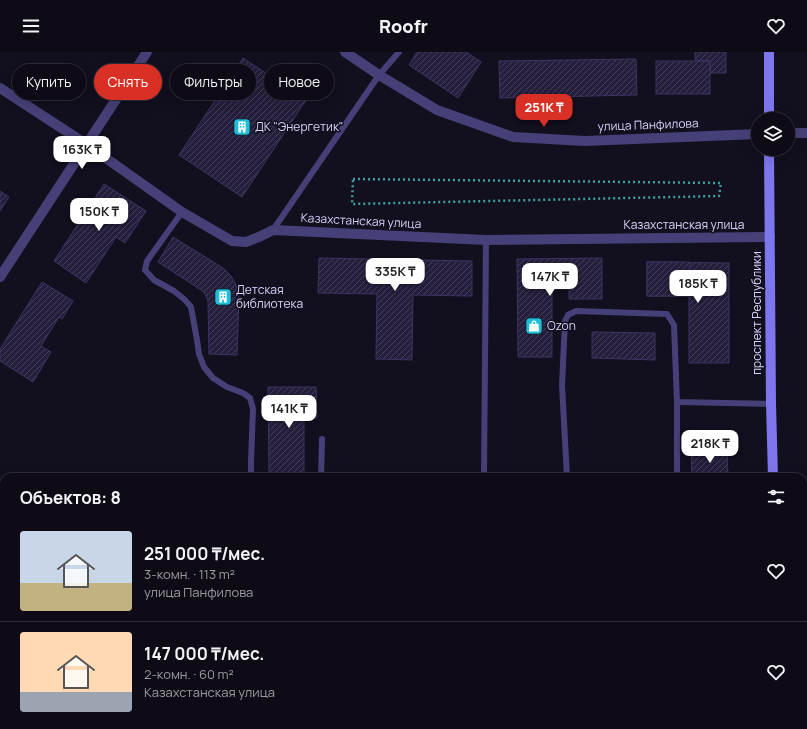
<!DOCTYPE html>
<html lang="ru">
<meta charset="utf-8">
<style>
body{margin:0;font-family:Manrope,sans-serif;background:#1c1923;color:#f1f3f6;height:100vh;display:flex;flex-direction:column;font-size:15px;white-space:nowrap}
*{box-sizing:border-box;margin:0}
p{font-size:13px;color:#9b9ba1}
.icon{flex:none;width:22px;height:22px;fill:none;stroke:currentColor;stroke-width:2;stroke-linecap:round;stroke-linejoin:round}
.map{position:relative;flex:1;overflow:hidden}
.drawer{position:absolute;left:0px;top:421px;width:807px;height:256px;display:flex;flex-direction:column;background:#0e0b16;border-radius:12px 12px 0 0;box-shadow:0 4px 16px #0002,0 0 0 1px #2e2b35}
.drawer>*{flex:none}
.banner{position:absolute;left:12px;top:12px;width:400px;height:36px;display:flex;gap:8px}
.controls{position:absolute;left:751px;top:60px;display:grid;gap:8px}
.controls a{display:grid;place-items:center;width:44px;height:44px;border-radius:50%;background:#0e0b16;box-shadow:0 4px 16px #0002,0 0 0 1px #2e2b35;font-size:20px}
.price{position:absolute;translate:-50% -34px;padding:0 9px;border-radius:8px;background:#fff;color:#222;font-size:13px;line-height:26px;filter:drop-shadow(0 1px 2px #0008)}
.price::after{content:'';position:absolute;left:50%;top:24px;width:12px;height:9px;margin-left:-6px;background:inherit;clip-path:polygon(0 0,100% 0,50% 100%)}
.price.on{background:#d93025;color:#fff}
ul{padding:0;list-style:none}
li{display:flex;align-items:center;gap:12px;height:100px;padding:0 20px}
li+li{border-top:1px solid #2e2b35}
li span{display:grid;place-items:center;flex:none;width:112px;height:80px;border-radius:4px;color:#555}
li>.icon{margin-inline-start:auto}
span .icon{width:48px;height:48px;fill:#fffc;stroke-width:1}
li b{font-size:17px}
h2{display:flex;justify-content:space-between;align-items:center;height:48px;padding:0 20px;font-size:17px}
.pill{padding:0 14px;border-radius:18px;background:#0e0b16;box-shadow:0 4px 16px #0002,0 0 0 1px #2e2b35;font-size:14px;line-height:36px}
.pill.on{background:#d93025;color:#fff}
header{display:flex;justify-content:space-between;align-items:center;height:52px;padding:0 20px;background:#0e0b16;font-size:18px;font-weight:800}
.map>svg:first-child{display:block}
</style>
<header><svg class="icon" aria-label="menu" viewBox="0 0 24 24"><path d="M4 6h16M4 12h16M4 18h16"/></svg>Roofr<svg class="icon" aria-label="heart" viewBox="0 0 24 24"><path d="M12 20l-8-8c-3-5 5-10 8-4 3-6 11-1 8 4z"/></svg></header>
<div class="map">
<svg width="807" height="677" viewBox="0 0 807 677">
<defs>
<pattern id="building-hatch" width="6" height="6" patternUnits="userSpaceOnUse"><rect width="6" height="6" fill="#251e3c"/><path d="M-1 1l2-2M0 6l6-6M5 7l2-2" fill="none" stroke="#443e59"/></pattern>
</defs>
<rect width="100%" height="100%" fill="#120f1e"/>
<g fill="url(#building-hatch)" stroke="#3f3365">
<polygon points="417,0 466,0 481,10 458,46 409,13"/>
<polygon points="695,0 726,0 726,21 710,21 710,9 695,8"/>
<polygon points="243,6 306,48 242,145 179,103"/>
<polygon points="636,7 637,43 500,46 499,9"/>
<rect x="656" y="9" width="54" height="33"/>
<polygon points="104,132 146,159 125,191 116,185 86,231 54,209"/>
<polygon points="0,139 9,145 0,159"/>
<polygon points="173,185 223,216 231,224 236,233 239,246 237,303 209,302 208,249 204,240 158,210"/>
<polygon points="319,206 472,209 472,244 413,243 412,308 376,307 377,242 318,241"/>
<polygon points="602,206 602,247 569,247 569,237 552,237 552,305 518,305 517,207"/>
<polygon points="647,210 729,211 729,311 689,311 689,244 647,244"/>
<polygon points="647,210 690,210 689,244 647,244"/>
<polygon points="42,230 73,249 62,267 59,265 41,294 51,300 33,330 0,309 0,297"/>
<polygon points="592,280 655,281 655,308 592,306"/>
<polygon points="268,335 316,335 317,366 304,366 304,425 269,425"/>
<polygon points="691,400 727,400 728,425 692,425"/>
</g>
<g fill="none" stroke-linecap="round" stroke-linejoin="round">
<polygon stroke="#3ea19f" stroke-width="2.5" stroke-dasharray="2 3" stroke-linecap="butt" points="353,127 721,131 719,144 352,152"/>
<g stroke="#454077" stroke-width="6">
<polyline points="182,160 147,209 145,218 154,228 174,239 184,247 191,255 197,288 199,302 204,315 213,326 227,335 243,341 250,346 253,357 251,409 251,425"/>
<polyline points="273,178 379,23 399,0"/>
<polyline points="321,425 322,387"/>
<polyline points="484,425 486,188"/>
<polyline points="567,425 562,333 565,269 568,263 576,259 667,262 674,273 677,350 771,352"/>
<polyline points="677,425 677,350"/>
</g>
<g stroke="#454077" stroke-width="10">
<polyline points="0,36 86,92 182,160 232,189 246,190 259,185 273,178 486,188 770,185"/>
<polyline points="0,225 147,0"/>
<polyline points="0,509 4,509"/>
</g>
<g stroke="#454077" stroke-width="10">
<polyline points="345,0 379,23 437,58 513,85 585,89 758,82"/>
<polyline points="788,81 807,81"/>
</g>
<g stroke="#7e76ec" stroke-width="10">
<polyline points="769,0 769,67"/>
<polyline points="769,97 771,352 773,425"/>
<polyline points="774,677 774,673"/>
</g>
</g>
<defs>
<symbol id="building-square" viewBox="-11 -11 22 22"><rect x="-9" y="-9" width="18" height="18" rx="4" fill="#1ebed9" stroke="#120f1e"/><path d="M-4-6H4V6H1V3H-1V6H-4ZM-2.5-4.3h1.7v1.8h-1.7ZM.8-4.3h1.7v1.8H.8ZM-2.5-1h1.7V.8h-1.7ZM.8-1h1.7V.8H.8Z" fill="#fff"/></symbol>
<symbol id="shop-square" viewBox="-11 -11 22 22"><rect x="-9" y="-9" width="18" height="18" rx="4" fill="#1ebed9" stroke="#120f1e"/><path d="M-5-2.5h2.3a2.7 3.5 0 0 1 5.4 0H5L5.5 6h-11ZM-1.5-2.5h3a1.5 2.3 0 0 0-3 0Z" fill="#fff"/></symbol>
</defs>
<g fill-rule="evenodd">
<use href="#building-square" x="232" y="65" width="20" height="20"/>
<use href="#building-square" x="213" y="235" width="20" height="20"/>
<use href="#shop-square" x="524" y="264" width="20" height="20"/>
</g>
<g text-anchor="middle" stroke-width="3" stroke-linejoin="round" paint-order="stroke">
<g font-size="12" fill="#d8d2f9" stroke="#120f1e">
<text transform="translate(648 73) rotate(-2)" y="4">улица Панфилова</text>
<text transform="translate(361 169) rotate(3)" y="4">Казахстанская улица</text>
<text x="684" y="177">Казахстанская улица</text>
<text transform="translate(757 261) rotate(-90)" y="4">проспект Республики</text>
</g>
<g font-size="12" fill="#d8d2f9" stroke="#120f1e" text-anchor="start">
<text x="255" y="79">ДК "Энергетик"</text>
<text x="236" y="242">Детская<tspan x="236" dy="14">библиотека</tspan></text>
<text x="547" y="278">Ozon</text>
</g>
</g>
</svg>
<div class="controls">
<a><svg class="icon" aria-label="layers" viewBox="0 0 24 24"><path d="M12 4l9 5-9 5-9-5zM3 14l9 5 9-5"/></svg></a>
</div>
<b class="price on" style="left:544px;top:76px">251K ₸</b>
<b class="price" style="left:82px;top:118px">163K ₸</b>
<b class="price" style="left:99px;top:180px">150K ₸</b>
<b class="price" style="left:395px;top:240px">335K ₸</b>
<b class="price" style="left:550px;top:245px">147K ₸</b>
<b class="price" style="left:698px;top:252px">185K ₸</b>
<b class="price" style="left:289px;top:377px">141K ₸</b>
<b class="price" style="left:710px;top:412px">218K ₸</b>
<div class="banner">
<a class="pill">Купить</a>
<a class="pill on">Снять</a>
<a class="pill">Фильтры</a>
<a class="pill">Новое</a>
</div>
<section class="drawer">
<h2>Объектов: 8<svg class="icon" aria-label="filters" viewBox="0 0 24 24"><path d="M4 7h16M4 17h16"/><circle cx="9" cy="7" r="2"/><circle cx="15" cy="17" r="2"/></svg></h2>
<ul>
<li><span style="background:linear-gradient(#c9d6e8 65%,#c2b280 0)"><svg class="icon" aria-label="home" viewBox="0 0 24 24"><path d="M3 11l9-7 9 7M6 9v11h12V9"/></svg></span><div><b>251 000 ₸/мес.</b><p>3-комн. · 113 m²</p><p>улица Панфилова</p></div><svg class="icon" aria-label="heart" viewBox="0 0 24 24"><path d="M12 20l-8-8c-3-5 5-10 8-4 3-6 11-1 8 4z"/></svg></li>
<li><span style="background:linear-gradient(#ffd9b3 75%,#9aa5b1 0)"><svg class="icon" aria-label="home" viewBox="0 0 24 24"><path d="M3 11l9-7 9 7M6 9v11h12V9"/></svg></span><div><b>147 000 ₸/мес.</b><p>2-комн. · 60 m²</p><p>Казахстанская улица</p></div><svg class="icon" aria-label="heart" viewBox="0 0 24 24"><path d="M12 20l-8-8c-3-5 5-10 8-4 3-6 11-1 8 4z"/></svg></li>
</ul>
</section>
</div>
